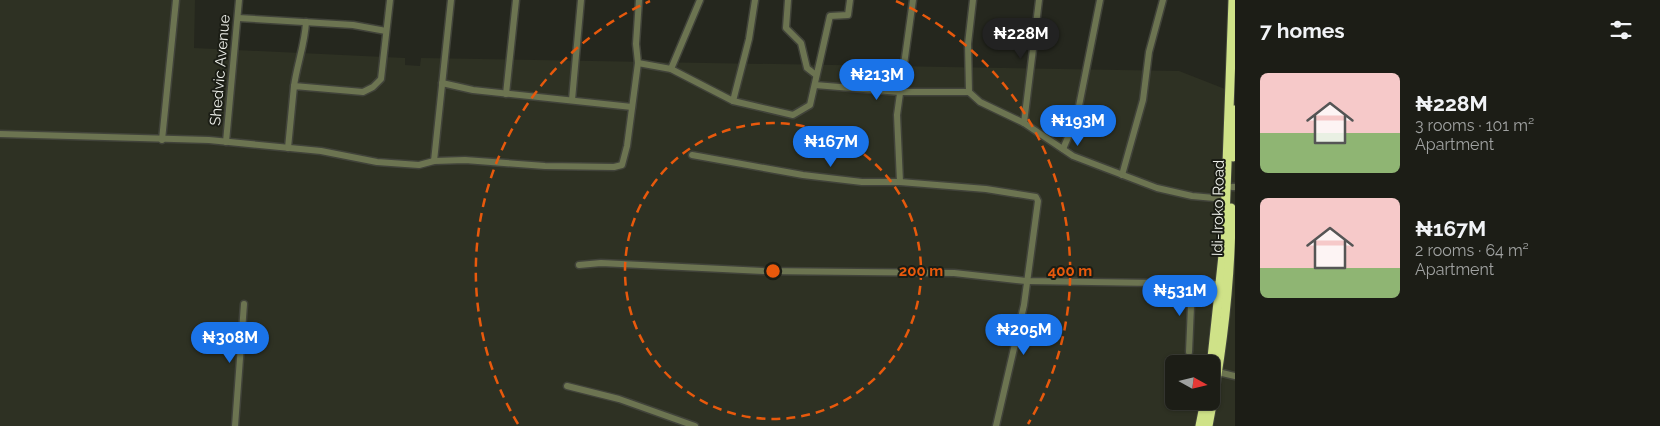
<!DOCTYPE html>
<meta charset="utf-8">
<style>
body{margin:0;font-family:Raleway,sans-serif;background:#292a23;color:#f1f3f6;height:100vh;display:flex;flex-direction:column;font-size:19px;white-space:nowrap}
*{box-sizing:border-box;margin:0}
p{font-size:16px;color:#a0a2a1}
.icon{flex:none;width:28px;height:28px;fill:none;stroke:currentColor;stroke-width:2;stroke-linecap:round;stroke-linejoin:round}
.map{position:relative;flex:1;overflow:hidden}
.drawer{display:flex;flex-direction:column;background:#1c1d16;width:425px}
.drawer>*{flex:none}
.needle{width:32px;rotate:98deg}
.tools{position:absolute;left:1165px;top:355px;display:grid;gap:10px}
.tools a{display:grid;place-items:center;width:55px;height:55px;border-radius:8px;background:#1c1d16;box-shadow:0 1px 4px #0004,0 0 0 1px #3a3b35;font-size:25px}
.price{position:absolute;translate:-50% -42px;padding:0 11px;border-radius:18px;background:#1a73e8;color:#fff;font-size:16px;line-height:32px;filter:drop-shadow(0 1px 2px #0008)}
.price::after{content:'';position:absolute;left:50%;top:30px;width:15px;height:11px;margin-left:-8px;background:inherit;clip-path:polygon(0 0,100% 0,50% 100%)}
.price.current{background:#222;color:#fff}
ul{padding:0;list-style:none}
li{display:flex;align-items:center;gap:15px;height:125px;padding:0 25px}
li span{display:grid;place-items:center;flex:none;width:140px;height:100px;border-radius:8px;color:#555}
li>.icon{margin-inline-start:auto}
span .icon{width:60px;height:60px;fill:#fffc;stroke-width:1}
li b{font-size:21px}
h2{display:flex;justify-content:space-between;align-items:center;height:60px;padding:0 25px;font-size:21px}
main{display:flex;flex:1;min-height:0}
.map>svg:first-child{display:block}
</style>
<main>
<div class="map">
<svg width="1235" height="426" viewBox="0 0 1235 426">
<rect width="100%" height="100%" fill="#25271e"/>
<path fill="#2e3123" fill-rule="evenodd" d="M0,0H195L194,48L405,58V65L420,66L421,58L1179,71L1225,89L1227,66L1235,67V426H0ZM1174,364H1211V401H1174Z"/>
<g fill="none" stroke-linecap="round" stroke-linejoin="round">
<defs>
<g id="minor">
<polyline points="639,0 636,44 638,63 671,69 733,101 793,115 810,105 830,16 848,15 850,0"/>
<polyline points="788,0 786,28 801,43 807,68 816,75"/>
<polyline points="238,18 353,25 386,31"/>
<polyline points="671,69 700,0"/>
<polyline points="442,83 473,90 632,107"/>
<polyline points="815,85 900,92 969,92 980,102 1024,123 1073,156 1157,188 1192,196 1226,199"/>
<path d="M294,86C297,64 305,44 306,22"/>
<polyline points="969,92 968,44 973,0"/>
<polyline points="506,94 516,0"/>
<polyline points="572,100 581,0"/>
<polyline points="733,101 749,39 755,0"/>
<polyline points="1024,123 1039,0"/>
<polyline points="0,134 209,140 321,151 377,162 419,165 434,161 465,160 545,166 614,167 622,165 627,146 638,63"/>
<polyline points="162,140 176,0"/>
<polyline points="226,142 239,0"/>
<polyline points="288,148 294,86 363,92 373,87 381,79 390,0"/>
<polyline points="1063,149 1077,116 1100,0"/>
<polyline points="692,155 803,175 862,182 900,182 897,115 913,0"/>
<polyline points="434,161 451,0"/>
<polyline points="1122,175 1143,100 1149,52 1163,0"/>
<polyline points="900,182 986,189 1036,197 1038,201 1024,305 996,426"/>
<polyline points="1232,187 1235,187"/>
<polyline points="579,265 601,263 763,271 954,273 1026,281 1221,284"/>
<polyline points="1189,352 1192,283"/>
<polyline points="1218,372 1235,376"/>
<polyline points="567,386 619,399 695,426"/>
<polyline points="235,426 244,304"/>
</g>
<g id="highway">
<polyline points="1233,157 1234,110"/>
<polyline points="1211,367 1224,246 1233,0"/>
<polyline points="1200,426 1205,401"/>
<path d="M1208,426C1222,354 1231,281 1231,208"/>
</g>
</defs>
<use href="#minor" stroke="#41433a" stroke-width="9"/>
<use href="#highway" stroke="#41433a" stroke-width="11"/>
<use href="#minor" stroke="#6c7451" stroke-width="6"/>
<use href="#highway" stroke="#cfe288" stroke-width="9"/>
</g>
<g fill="none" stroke="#e8590c" stroke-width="2.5" stroke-dasharray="9 6">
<circle cx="773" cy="271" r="148"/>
<path d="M518 424A297 297 0 0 1 650 1M896 1A297 297 0 0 1 1028 424"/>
</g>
<g text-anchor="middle" stroke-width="4" stroke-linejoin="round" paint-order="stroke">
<g font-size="15" fill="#edefe9" stroke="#1b1d15">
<text transform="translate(220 70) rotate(-85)" y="5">Shedvic Avenue</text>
<text transform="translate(1218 208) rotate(-89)" y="5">Idi-Iroko Road</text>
</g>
</g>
<circle cx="773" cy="271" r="8" fill="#e8590c" stroke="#1b1d15" stroke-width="2.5"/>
<g font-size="15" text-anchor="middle" font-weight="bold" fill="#e8590c" stroke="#1b1d15" stroke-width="4" stroke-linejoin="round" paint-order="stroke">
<text x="921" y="276">200 m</text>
<text x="1070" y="276">400 m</text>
</g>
</svg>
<div class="tools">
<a><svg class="needle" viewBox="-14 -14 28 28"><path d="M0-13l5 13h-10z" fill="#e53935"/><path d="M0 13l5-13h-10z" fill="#a0a2a1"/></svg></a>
</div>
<b class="price current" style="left:1021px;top:60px">₦228M</b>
<b class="price" style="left:877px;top:101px">₦213M</b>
<b class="price" style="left:1078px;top:147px">₦193M</b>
<b class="price" style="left:831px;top:168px">₦167M</b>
<b class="price" style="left:1180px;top:317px">₦531M</b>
<b class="price" style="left:1024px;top:356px">₦205M</b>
<b class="price" style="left:230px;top:364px">₦308M</b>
</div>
<section class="drawer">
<h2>7 homes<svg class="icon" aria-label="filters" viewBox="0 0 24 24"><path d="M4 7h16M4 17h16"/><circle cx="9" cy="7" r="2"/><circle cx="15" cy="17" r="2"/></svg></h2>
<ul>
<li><span style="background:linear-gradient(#f6c9c9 60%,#8fb573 0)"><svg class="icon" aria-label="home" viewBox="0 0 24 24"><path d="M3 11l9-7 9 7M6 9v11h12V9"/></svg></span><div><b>₦228M</b><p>3 rooms · 101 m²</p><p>Apartment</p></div></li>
<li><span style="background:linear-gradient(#f6c9c9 70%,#8fb573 0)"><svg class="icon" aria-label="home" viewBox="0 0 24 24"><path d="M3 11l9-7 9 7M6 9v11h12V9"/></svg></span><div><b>₦167M</b><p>2 rooms · 64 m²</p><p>Apartment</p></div></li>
</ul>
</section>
</main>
